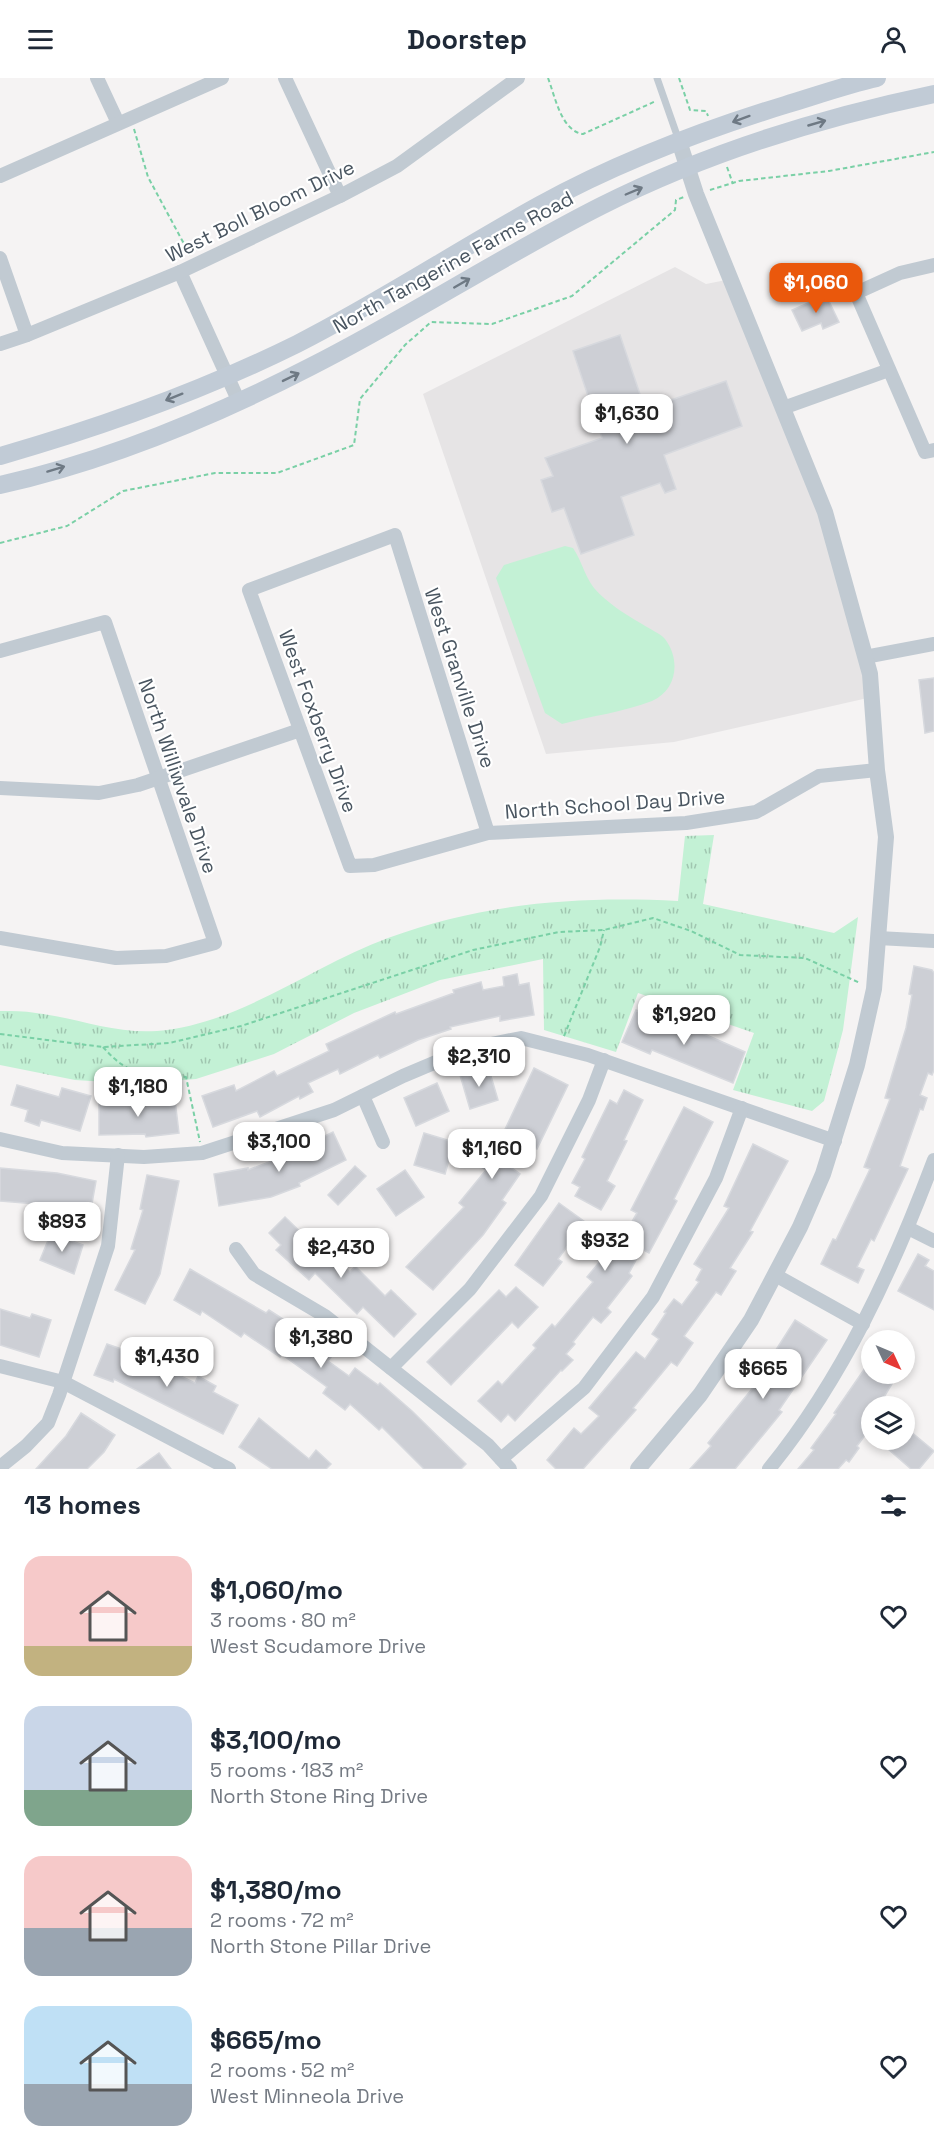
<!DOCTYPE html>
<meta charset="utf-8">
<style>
body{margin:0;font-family:"Space Grotesk",sans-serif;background:#f2f2f3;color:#1f2937;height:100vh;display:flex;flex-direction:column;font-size:22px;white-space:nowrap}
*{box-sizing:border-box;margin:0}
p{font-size:20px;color:#747a83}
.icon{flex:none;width:33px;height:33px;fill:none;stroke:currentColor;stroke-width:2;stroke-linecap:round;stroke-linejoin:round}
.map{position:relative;height:1391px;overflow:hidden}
.panel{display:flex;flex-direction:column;background:#fff;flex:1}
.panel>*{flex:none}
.needle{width:39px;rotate:134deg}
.fabs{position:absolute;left:861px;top:1252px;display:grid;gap:12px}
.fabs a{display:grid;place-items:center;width:54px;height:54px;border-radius:50%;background:#fff;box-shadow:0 3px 9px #0003;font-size:30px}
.price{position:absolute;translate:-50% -51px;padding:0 14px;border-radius:12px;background:#fff;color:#222;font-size:20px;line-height:39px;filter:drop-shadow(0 2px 3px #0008)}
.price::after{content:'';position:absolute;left:50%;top:36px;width:18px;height:14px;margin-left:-9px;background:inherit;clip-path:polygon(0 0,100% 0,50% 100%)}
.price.active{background:#ea580c;color:#fff}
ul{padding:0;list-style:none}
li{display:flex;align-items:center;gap:18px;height:150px;padding:0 24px}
li span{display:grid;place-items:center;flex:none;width:168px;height:120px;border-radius:18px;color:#555}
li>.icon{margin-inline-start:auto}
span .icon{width:72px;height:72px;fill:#fffc;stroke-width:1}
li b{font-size:26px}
h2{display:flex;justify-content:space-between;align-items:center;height:72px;padding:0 24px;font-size:26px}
header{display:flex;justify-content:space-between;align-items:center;height:78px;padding:0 24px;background:#fff;font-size:27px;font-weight:800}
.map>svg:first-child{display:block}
</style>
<header><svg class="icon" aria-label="menu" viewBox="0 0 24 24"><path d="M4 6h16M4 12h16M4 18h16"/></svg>Doorstep<svg class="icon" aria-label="person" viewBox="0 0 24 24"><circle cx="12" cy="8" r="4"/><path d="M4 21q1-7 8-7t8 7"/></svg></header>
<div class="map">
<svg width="934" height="1391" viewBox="0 0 934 1391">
<defs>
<pattern id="park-tufts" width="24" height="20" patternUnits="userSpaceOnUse" patternTransform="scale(1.5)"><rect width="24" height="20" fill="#c3f1d5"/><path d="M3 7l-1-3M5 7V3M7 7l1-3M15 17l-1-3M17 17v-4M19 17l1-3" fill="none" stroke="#a0c6b0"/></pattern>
</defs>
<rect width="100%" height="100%" fill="#f5f3f3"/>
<polygon fill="#e6e4e5" points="675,189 706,206 731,201 825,434 872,619 674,664 546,676 423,316"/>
<path fill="#c3f1d5" d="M565,468L573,470C582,483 584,497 594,510C607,525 625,536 642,546C649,551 660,555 665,561C681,582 677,612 652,623C624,634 591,638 562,646L545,635L496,500L504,487Z"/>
<path fill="url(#park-tufts)" d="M714,757L703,826L834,855L858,839L843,952L824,1023L812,1033L733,1012L754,955L638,915L616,974L544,952L543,881L440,902L354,935L274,976L196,1001L138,1006L75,1002L0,987V933C12,933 24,933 36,935C77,940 115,956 157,953C241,946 311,888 388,860C484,825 577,818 678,823L685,758Z"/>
<g fill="#cdcfd5" stroke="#d7d9de" stroke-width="1.5">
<polygon points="826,217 839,244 823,251 821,245 802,253 792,232"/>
<polygon points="620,257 645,331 726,303 742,348 664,377 676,411 665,415 660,405 621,419 634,457 581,476 564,430 552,434 541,402 553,398 545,380 602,360 573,273"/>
<polygon points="934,600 934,653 925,655 919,602"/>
<polygon points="914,888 932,892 934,895 934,992 932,997 928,995 920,1017 927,1020 923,1032 920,1031 900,1088 908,1091 874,1163 871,1161 857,1189 864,1192 858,1205 821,1186 833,1161 836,1162 870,1091 864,1089 890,1021 885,1020 906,950 912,917 909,916"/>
<polygon points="517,896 519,907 529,905 534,937 500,943 500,938 450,949 451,951 418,962 380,980 378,977 340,996 338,991 308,1005 313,1014 300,1021 299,1018 260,1039 257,1033 213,1049 202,1018 234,1007 236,1013 274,993 277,998 329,973 326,966 395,934 396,936 454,915 453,912 481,904 483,912 504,908 503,899"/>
<polygon points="636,932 674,948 677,944 745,974 733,1005 652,972 650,976 622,964"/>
<polygon points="488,988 498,1022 470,1031 460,997"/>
<polygon points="534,990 568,1007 537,1071 528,1067 512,1090 520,1096 502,1122 506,1125 483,1157 433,1212 406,1189 464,1129 459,1125 486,1092 478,1087 494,1063 498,1066"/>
<polygon points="437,1005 449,1033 416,1048 404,1020"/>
<polygon points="17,1007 59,1019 62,1010 91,1018 80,1053 41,1042 39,1048 25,1043 28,1032 11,1027"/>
<polygon points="624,1012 643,1022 624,1062 627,1063 607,1103 615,1108 601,1132 575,1118 580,1109 572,1105 585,1081 582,1079 610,1022 617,1026"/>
<polygon points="99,1022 130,1022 130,1028 175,1022 179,1055 146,1059 145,1056 99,1057"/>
<polygon points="684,1029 713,1044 674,1121 677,1123 649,1175 642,1171 629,1195 632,1198 607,1230 611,1234 601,1245 593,1239 573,1264 575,1266 566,1276 573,1282 562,1293 561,1292 515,1343 508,1336 501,1344 478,1323 498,1303 502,1307 536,1270 533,1267 552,1246 555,1249 593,1204 587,1199 606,1176 611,1180 637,1135 631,1132"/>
<polygon points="333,1054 346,1082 299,1105 300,1108 271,1119 219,1128 214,1096 248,1090 248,1092 300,1072 300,1070"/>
<polygon points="424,1055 454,1064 445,1096 414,1087"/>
<polygon points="753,1066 788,1083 750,1153 753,1154 730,1190 736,1193 721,1217 716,1214 684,1258 693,1265 677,1288 671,1284 633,1330 636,1332 583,1391 556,1391 547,1382 574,1350 581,1356 599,1338 589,1330 636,1274 645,1281 659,1261 652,1256 666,1235 664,1234 674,1221 682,1227 699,1204 696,1202 702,1191 694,1186 729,1130 724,1128"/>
<polygon points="355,1088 366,1098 338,1127 328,1117"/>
<polygon points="0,1090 57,1095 96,1103 90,1137 60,1132 61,1128 0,1123"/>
<polygon points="405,1092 424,1119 396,1138 377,1111"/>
<polygon points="147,1097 179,1103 160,1196 145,1226 115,1212 135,1172 131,1171 143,1132 140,1131"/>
<polygon points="559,1125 585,1144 558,1181 562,1184 543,1208 515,1187"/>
<polygon points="285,1139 317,1170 321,1166 350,1194 355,1188 385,1218 391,1212 416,1236 394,1259 363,1229 357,1236 315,1195 309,1202 276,1172 281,1167 269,1155"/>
<polygon points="51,1155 83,1167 74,1196 40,1182"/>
<polygon points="918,1176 929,1182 925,1188 934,1193 934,1232 898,1213"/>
<polygon points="190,1191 266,1235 269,1232 306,1256 307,1254 335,1274 328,1283 349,1298 355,1290 378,1307 380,1305 412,1333 466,1386 461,1391 424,1391 382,1349 379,1352 350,1326 345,1332 323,1315 327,1309 281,1276 280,1279 244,1255 241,1259 202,1233 200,1237 174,1222"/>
<polygon points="516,1209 538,1229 518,1250 512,1244 451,1307 427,1284 499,1212 506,1219"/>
<polygon points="0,1231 30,1240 32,1236 51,1242 39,1279 0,1267"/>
<polygon points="795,1242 827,1262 779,1332 782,1334 735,1391 690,1391 711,1368 708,1365 760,1301 758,1300"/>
<polygon points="107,1266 136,1276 195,1305 198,1298 216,1308 213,1314 238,1327 223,1356 114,1301 113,1304 94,1297"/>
<polygon points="872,1280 872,1296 898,1296 878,1329 872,1329 872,1348 857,1368 859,1370 849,1384 846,1382 838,1391 798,1391 814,1372 811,1370 836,1336 834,1335"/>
<polygon points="81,1335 115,1357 104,1374 87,1391 36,1391 66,1358"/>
<polygon points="259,1340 309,1381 316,1372 331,1386 326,1391 272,1391 239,1369"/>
<polygon points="904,1348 934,1373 919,1391 911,1391 888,1371 896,1362 904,1362"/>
<polygon points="159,1375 171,1391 137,1391"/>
</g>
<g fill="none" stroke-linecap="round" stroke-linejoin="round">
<g stroke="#7ad0a6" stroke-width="2" stroke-dasharray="4.5 3" stroke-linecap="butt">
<path d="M548,0C555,18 561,53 583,56L656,23"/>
<polyline points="679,0 690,32 706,33 708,38"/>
<polyline points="134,51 148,99 190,177"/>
<polyline points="727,89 733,106"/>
<polyline points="710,112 739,103 829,93 934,74"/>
<polyline points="0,465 67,448 123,413 215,395 277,395 354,367 360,321 405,267 431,244 492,246 572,218 675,132 676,122 684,119"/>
<polyline points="0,956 103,969 169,965 241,948 473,872 559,854 604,852 653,840 691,853 740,877 805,880 860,905"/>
<polyline points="564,958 600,869 604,852"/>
<path d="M103,969C131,1001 147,996 186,999L200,1064"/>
</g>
<polyline stroke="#c1cad2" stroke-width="7" points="657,0 679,63"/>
<g stroke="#c1cad2" stroke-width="14">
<polyline points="97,0 118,45"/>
<polyline points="285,0 340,118"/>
<polyline points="0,98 222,0"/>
<polyline points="0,180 27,257"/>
<polyline points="934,187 900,195 856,215 925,374 934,372"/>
<polyline points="180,194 239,324"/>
<polyline points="0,266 27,257 180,194 340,118 397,88 518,0"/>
<polyline points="783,330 889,292"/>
<polyline points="0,573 105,544 215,865 166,878 116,880 0,860"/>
<polyline points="865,579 934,566"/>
<polyline points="0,710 99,715 138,707 300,652"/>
<polyline points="488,755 395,457 249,512 350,788 374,787 488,755 686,745 756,734 819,698 877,692"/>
<polyline points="878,860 934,863"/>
<polyline points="363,1018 383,1064"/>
<polyline points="0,1061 62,1075 144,1079 202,1075 334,1032 403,998 467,971 521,960 588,977 835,1063"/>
<polyline points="908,1150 934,1163"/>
<polyline points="236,1171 254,1196 325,1238 488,1367 510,1391"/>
<polyline points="775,1197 863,1246"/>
<polyline points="0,1288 63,1304 229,1391"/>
<polyline points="391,1290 470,1211 541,1118 589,1022 604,982"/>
<polyline points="501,1381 584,1310 653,1219 716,1100 742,1030"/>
<polyline points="0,1389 26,1368 48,1345 59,1317 108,1168 118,1077"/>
<path d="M769,1391C843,1300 893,1191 934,1082"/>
</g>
<polyline stroke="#c1cad2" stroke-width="16" points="638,1391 700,1317 751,1242 800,1149 823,1096 857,987 874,911 886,759 877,692 870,596 825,434 696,116 679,63"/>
<g stroke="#c1cbd6" stroke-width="18">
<path d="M0,378C102,349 202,313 297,266C380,224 458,172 540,127C618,84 700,53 785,27C815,18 846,7 877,0"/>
<path d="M0,407C107,383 213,339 310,289C409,239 502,178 601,128C706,75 819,40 934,16"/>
</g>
</g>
<defs><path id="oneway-shaft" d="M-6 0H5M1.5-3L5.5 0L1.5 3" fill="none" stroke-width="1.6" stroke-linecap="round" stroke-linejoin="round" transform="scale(1.5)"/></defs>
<g stroke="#6e7984">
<use href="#oneway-shaft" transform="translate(741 41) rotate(160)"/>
<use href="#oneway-shaft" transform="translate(817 45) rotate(-16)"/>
<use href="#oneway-shaft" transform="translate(634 113) rotate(-23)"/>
<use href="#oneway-shaft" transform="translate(462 205) rotate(-30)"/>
<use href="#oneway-shaft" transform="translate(291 299) rotate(-26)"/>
<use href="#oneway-shaft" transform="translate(174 319) rotate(158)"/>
<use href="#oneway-shaft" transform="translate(56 391) rotate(-17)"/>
</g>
<g text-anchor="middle" stroke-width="4.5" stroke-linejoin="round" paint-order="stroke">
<g font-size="20" fill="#4a5661" stroke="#fff">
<text transform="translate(260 133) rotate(-26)" y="7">West Boll Bloom Drive</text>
<text transform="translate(453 184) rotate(-29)" y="7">North Tangerine Farms Road</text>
<text transform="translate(460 600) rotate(72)" y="7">West Granville Drive</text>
<text transform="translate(318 643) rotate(70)" y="7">West Foxberry Drive</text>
<text transform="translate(178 698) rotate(71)" y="7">North Williwvale Drive</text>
<text transform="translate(615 726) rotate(-4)" y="7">North School Day Drive</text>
</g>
</g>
</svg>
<div class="fabs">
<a><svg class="needle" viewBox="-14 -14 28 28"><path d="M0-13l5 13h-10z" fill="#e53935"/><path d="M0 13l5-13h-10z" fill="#747a83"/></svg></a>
<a><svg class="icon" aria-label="layers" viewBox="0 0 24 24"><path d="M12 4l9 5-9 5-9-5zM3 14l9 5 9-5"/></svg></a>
</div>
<b class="price active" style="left:816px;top:236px">$1,060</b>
<b class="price" style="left:627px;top:367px">$1,630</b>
<b class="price" style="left:684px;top:968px">$1,920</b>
<b class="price" style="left:479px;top:1010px">$2,310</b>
<b class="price" style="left:138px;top:1040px">$1,180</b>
<b class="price" style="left:279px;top:1095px">$3,100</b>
<b class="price" style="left:492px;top:1102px">$1,160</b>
<b class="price" style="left:62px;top:1175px">$893</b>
<b class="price" style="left:605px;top:1194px">$932</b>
<b class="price" style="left:341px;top:1201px">$2,430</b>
<b class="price" style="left:321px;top:1291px">$1,380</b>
<b class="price" style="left:167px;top:1310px">$1,430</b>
<b class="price" style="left:763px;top:1322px">$665</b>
</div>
<section class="panel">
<h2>13 homes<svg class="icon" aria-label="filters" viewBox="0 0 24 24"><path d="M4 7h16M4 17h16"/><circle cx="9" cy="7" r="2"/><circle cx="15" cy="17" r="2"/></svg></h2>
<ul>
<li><span style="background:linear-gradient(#f6c9c9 75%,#c2b280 0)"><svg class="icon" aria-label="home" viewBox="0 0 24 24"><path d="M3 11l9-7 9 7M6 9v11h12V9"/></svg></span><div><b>$1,060/mo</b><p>3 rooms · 80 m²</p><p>West Scudamore Drive</p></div><svg class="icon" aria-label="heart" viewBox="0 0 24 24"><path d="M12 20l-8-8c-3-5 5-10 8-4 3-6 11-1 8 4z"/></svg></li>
<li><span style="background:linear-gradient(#c9d6e8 70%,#7fa58c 0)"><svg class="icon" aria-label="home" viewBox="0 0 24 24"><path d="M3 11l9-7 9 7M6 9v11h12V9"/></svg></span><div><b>$3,100/mo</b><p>5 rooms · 183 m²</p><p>North Stone Ring Drive</p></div><svg class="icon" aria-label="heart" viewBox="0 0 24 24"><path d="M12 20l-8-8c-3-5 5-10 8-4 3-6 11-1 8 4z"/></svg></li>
<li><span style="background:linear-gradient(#f6c9c9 60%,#9aa5b1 0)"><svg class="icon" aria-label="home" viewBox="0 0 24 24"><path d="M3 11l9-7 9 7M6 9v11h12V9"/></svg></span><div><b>$1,380/mo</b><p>2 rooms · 72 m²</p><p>North Stone Pillar Drive</p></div><svg class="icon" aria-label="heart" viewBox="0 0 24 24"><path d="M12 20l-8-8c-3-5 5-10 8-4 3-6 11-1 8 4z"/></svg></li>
<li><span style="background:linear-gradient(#bfe0f5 65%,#9aa5b1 0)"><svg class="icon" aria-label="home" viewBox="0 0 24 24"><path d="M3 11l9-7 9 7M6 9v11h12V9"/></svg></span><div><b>$665/mo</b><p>2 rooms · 52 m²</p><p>West Minneola Drive</p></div><svg class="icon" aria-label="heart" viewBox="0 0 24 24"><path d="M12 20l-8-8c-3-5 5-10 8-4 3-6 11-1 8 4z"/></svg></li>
</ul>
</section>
